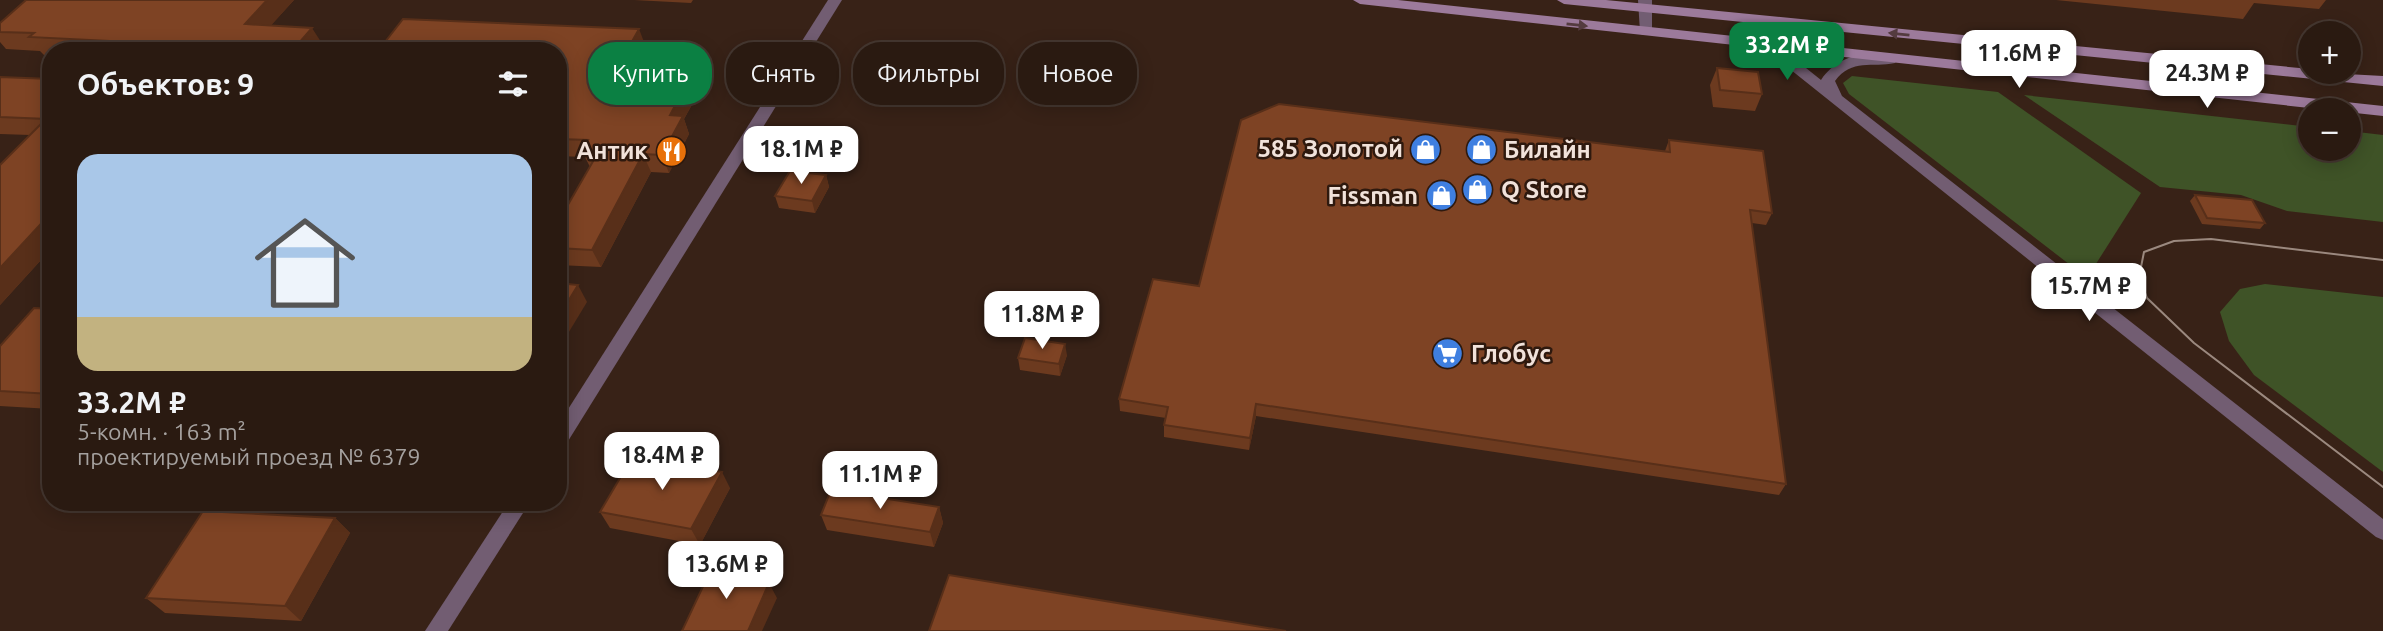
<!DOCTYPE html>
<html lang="ru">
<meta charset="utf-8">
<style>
body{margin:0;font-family:Ubuntu,sans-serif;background:#36271f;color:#f1f3f6;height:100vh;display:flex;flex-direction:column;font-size:26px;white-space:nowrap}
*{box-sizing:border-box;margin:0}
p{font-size:23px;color:#a5a19f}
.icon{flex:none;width:38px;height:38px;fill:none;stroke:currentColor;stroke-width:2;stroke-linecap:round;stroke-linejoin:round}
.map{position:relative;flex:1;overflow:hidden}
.sheet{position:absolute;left:42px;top:42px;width:525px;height:469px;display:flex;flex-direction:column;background:#2a1a11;border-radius:28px;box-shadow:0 4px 18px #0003,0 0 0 2px #463831}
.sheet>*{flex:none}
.hud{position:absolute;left:588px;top:42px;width:665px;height:63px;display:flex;gap:14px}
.controls{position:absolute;left:2298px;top:21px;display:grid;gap:14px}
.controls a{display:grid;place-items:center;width:63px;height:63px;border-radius:50%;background:#2a1a11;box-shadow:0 4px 18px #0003,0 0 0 2px #463831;font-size:35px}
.price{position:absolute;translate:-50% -60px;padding:0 16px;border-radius:14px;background:#fff;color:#222;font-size:23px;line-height:46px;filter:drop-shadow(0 2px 4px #0008)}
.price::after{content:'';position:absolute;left:50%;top:42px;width:21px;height:16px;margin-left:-10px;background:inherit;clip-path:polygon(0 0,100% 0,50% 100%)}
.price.active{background:#0b8043;color:#fff}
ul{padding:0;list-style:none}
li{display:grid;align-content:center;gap:14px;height:371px;padding:0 35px}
li span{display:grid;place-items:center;height:217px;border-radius:21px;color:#555}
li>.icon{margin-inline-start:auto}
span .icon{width:126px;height:126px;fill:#fffc;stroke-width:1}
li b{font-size:30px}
h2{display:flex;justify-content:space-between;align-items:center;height:84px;padding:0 35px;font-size:30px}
.pill{padding:0 24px;border-radius:28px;background:#2a1a11;box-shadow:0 4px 18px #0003,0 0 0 2px #463831;font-size:24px;line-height:63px}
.pill.active{background:#0b8043;color:#fff}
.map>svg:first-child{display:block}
</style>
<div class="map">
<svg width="2383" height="631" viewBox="0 0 2383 631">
<rect width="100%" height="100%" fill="#382217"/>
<g fill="#3f5327">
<polygon points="1852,76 1998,92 2141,193 2087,278 1849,94 1843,83"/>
<polygon points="2024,95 2310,127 2310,149 2348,149 2349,131 2383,135 2383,222 2287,211 2241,195 2160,187"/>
<polygon points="2265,284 2383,297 2383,472 2254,375 2229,341 2220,312 2240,289"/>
</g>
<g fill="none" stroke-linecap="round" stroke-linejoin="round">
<g fill="#725d72" fill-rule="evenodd">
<polygon points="828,0 842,0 565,446 558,449 558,425"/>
<polygon points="1638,0 1652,0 1652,35 1642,35 1640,32"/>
<path d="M1752,39L1801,64L1821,80C1838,55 1867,50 1895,57L1897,60L1895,63C1872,68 1852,58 1835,81L1842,96L2383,519V540L2376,537L1791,70L1747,46L1745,43Z"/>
<polygon points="509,502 530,502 448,631 425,631"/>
</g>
<g fill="#9c7a9b" fill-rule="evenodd">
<polygon points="1353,0 1398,0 2383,106 2383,116 1360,4"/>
<polygon points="1557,0 1606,0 2310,69 2310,72 2383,76 2383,86 1564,4"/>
</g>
<polyline stroke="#9b897f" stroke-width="2" points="2383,260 2211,239 2174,241 2144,252 2139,277 2147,298 2194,343 2383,487"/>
</g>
<g fill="#6c3a1f">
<polygon points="294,0 271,25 323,45 319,51 51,51 51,55 44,55 40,51 6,49 0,42 0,23"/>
<polygon points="634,0 693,0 691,3"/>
<polygon points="2056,0 2326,0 2319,9 2254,3 2243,19"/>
<polygon points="646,47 628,80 687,83 694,101 684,119 689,134 669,173 651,172 601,267 558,265 558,222 590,167 585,157 558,156 558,51"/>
<polygon points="1717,68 1762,94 1755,111 1713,107 1710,85"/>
<polygon points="0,77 51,79 51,249 0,305 0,165 30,135 0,134"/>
<polygon points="1669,140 1772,213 1766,225 1752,223 1786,484 1779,495 1256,416 1249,450 1164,437 1164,425 1166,418 1120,411 1119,399 1199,286 1665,151"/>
<polygon points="826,175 829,187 815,213 779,208 775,196"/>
<polygon points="2195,195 2265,223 2260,229 2202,224 2190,201"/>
<polygon points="51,309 51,409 0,406 0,346"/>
<polygon points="1067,355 1060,376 1020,370 1018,358"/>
<polygon points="730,488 700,545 610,528 600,512"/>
<polygon points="939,507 943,523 934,547 827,530 821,515"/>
<polygon points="335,518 350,533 301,621 165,613 146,598"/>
</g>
<g fill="#582f19">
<polygon points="267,0 294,0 257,41 245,24"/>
<polygon points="312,28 323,45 319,51 292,51"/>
<polygon points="639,29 646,47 619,96 611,79"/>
<polygon points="687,83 694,101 684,119 689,134 669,173 662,155 670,115"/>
<polygon points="643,154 651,172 601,267 592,250"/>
<polygon points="826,175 829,187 815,213 812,201"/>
<polygon points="51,213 51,249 0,305 0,268"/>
<polygon points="578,285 587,302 558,350 558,318"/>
<polygon points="1065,344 1067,355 1060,376 1059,364"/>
<polygon points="1256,404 1256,416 1249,450 1250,438"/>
<polygon points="722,472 730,488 700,545 691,529"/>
<polygon points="939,507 943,523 934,547 930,532"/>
<polygon points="335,518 350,533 301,621 285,606"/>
<polygon points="741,565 749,581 736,577"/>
<polygon points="769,583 777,598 762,631 748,631"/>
</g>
<g fill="#7e4324" stroke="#582f19" stroke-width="2">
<polygon points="26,0 267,0 245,24 312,28 292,51 246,51 249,48 29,37 34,33 0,32 0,23"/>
<polygon points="403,19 639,29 611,79 687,83 670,115 683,116 662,155 643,154 592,250 558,248 558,222 599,151 582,150 588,140 558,139 558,51 378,51"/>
<polygon points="1717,68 1758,72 1762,94 1720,90"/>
<polygon points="0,77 51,79 51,213 0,268 0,165 46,119 0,117"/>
<polygon points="1279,104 1670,152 1669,140 1763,151 1772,213 1750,210 1786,484 1256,404 1250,438 1164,425 1168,407 1119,399 1153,279 1199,286 1241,120"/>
<polygon points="790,171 826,175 812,201 775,196"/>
<polygon points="2195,195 2252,200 2265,223 2207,218"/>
<polygon points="558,283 578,285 558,318"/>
<polygon points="34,308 51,309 51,394 0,391 0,346"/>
<polygon points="1025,338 1065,344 1059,364 1018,358"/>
<polygon points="633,456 722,472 691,529 600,512"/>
<polygon points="831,490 939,507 930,532 821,515"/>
<polygon points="203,511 335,518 285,606 146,598"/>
<polygon points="715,561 741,565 736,577 769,583 748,631 682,631"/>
<polygon points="949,575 1286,631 929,631"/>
</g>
<defs><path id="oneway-solid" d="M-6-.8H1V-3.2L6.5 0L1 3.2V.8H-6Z" transform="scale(1.75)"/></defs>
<g fill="#543b3f">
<use href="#oneway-solid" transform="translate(1577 25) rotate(6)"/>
<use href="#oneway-solid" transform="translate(1899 34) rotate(-174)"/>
</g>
<defs>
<symbol id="shop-disc" viewBox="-11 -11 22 22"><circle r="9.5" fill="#3f7fe0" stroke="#2e190e"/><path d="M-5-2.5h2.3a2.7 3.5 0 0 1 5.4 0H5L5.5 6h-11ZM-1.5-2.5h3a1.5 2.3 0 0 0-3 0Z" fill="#fff"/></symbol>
<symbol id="restaurant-disc" viewBox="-11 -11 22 22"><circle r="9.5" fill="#e8710a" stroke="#2e190e"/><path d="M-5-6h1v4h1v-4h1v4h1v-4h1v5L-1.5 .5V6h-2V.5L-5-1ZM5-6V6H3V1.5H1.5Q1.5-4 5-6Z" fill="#fff"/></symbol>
<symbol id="supermarket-disc" viewBox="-11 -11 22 22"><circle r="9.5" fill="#3f7fe0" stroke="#2e190e"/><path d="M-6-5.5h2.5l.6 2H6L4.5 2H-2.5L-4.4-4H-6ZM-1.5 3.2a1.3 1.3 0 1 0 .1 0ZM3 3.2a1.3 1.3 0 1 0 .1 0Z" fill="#fff"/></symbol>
</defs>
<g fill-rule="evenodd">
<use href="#shop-disc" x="1408" y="132" width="35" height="35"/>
<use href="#shop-disc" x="1464" y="132" width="35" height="35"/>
<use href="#restaurant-disc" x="654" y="134" width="35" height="35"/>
<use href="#shop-disc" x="1460" y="172" width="35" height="35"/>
<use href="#shop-disc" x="1424" y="178" width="35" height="35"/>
<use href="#supermarket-disc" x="1430" y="336" width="35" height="35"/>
</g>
<g text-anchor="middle" stroke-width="5" stroke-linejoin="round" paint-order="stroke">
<g font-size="24" font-weight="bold" fill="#f1e2da" stroke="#2e190e" text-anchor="end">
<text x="1403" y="157">585 Золотой</text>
<text x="1504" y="158" text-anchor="start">Билайн</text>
<text x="648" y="159">Антик</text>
<text x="1501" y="198" text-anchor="start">Q Store</text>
<text x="1418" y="204">Fissman</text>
<text x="1471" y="362" text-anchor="start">Глобус</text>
</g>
</g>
</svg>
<div class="controls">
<a>+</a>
<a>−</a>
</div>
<b class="price active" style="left:1787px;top:82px">33.2M ₽</b>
<b class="price" style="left:2019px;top:90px">11.6M ₽</b>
<b class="price" style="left:2207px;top:110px">24.3M ₽</b>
<b class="price" style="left:801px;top:186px">18.1M ₽</b>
<b class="price" style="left:2089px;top:323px">15.7M ₽</b>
<b class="price" style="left:1042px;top:351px">11.8M ₽</b>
<b class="price" style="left:662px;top:492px">18.4M ₽</b>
<b class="price" style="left:880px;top:511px">11.1M ₽</b>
<b class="price" style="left:726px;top:601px">13.6M ₽</b>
<div class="hud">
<a class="pill active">Купить</a>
<a class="pill">Снять</a>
<a class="pill">Фильтры</a>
<a class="pill">Новое</a>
</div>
<section class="sheet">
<h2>Объектов: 9<svg class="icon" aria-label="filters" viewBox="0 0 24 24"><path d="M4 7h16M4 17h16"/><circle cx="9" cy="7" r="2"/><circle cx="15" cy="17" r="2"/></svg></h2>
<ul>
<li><span style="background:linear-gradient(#a9c7e8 75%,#c2b280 0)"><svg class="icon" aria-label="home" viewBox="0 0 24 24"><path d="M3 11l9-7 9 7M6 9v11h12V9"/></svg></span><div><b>33.2M ₽</b><p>5-комн. · 163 m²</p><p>проектируемый проезд № 6379</p></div></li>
</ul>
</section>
</div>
